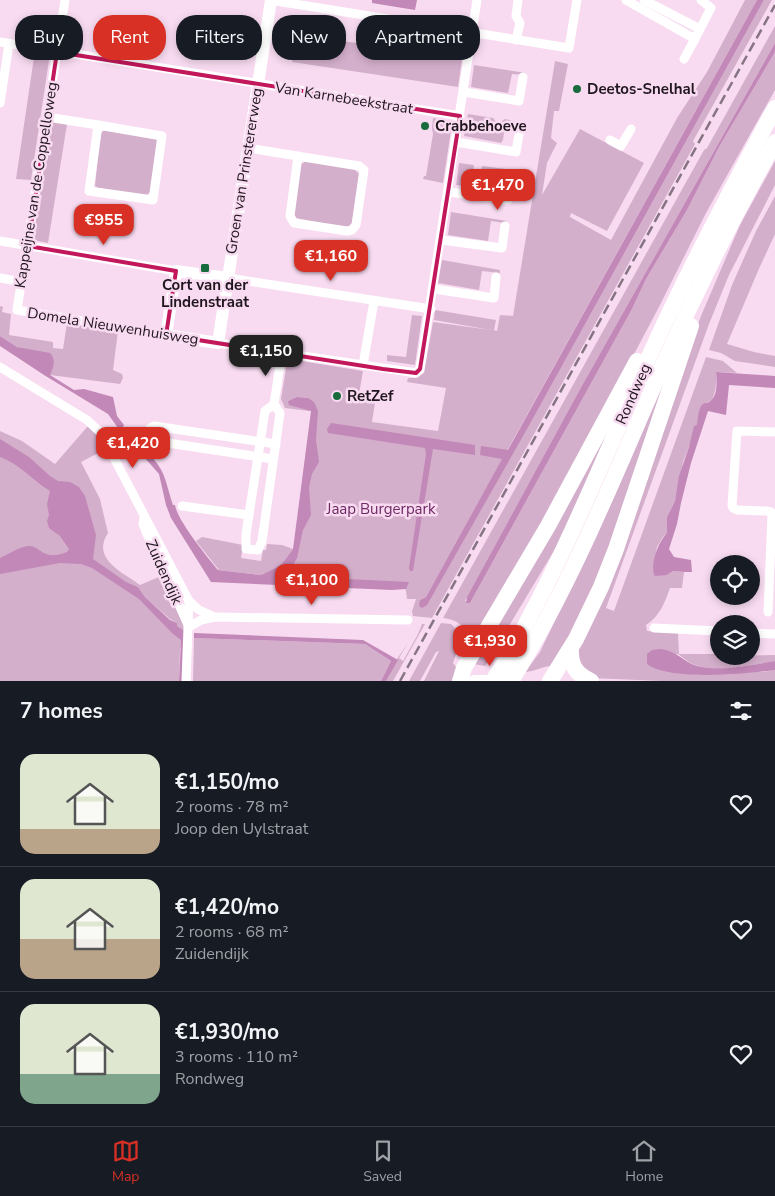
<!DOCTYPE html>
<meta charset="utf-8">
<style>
body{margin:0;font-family:"Nunito Sans",sans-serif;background:#20242c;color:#f1f3f6;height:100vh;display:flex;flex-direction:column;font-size:19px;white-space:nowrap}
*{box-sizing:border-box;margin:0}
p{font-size:16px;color:#9ea1a6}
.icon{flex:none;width:28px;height:28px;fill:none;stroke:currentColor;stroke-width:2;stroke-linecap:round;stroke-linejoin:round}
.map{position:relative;height:681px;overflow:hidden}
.side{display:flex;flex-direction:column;background:#171b24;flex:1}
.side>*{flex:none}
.hud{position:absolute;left:15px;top:15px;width:500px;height:45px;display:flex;gap:10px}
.fabs{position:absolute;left:710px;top:555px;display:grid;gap:10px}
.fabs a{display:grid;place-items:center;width:50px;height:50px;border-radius:50%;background:#171b24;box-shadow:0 2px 8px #0003;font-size:25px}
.price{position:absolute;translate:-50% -42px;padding:0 11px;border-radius:10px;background:#d93025;color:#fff;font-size:16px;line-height:32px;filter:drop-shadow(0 1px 2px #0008)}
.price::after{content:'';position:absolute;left:50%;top:30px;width:15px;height:11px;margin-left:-8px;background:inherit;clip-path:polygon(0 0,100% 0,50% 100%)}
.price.selected{background:#222;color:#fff}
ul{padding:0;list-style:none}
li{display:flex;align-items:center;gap:15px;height:125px;padding:0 20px}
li+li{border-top:1px solid #363941}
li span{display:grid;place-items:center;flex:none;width:140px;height:100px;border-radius:15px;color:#555}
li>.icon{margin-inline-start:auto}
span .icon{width:60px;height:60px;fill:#fffc;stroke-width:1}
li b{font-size:21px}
h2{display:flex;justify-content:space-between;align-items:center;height:60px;padding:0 20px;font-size:21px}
.pill{padding:0 18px;border-radius:20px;background:#171b24;box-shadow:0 2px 8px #0003;font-size:18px;line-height:45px}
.pill.selected{background:#d93025;color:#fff}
.dock{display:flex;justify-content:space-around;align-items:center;height:70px;border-top:1px solid #363941;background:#171b24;font-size:14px;color:#9ea1a6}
.dock a{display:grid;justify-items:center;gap:2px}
.dock .selected{color:#d93025}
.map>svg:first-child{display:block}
</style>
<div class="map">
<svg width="775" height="681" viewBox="0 0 775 681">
<rect width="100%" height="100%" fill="#f8dbf1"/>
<g fill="#d4afcc">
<polygon points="745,0 757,0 426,597 420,600 422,608 535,415 764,0 772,0 693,141 695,144 432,618 413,616 412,611 416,599 407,599 405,585 278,578 294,554 316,425 308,398 297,397 288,401 311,410 309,411 285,408 281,399 287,362 289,359 363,371 358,400 375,403 372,422 438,431 446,388 407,382 408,378 416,378 424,373 433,322 491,330 434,320 435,310 496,320 494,330 497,331 500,315 513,316 555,61 568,64 559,111 554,111 551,138 557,143 547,163 542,195 580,129 644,163 607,231 571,213 570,217 611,240 677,118 707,72"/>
<path d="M775,26V43L579,391L465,601L470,603L632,309L646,279L687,210L719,147L775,52V90L706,213L659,307L545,522L463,655C464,634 470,622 443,618L704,150L707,148Z"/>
<polygon points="297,34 462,59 458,87 292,62"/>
<polygon points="34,57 49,60 31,180 16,179"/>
<polygon points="474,65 526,73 526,75 512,74 508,93 471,87"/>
<polygon points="468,114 493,118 498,124 505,119 517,122 518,125 505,124 503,140 501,143 464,136"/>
<polygon points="433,118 450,121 452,124 443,183 423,179 424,176 426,176 433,134 432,128"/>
<polygon points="51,121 67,124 48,243 33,240"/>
<polygon points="105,130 154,138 157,140 151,191 146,196 98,188 95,186 100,136 102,132"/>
<polygon points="306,161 354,169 359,174 352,223 347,228 296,218 293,214 300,165"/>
<path d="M775,161V185L729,275L709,324L606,608L614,611L706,357L723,361L737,373L716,372C717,383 716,390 712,400L706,403L683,462L675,501L667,517V532L661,540L657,547L653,570L667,575L673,571L684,572L682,588H670C665,602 660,616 646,625L647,631L678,633L679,654H719V656L775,655V661C753,665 716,673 695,665C689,663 684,658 678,654L647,664L763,672L775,670V681H661L590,678L575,655L701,316L740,225Z"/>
<polygon points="459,163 474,165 473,171 481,171 482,166 514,170 515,174 498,171 494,191 456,185"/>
<polygon points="775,196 775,234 758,271 727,344 754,352 775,356 775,367 735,361 721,353 709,350 732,285 756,231"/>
<polygon points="451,212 507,221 505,223 491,221 488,241 448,235"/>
<polygon points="442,260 500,270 500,273 482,271 479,290 438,283"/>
<polygon points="0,306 3,307 2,312 11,314 9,335 53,342 53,348 63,349 67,323 118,331 113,370 122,374 123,378 120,384 50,375 32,351 17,347 0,336"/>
<polygon points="412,315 422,316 415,365 387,361 387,355 406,357"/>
<polygon points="638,364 564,534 485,666 473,664"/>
<path d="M670,365L598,580L556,666C542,665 538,671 525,672L540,652L595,537Z"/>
<path d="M88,426L98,436L104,450L81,462L100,499L108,533C91,559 122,572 140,585L161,576L184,626L185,631L177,626V623L170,619L145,597L138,587L128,583L183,640L180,649L179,681H0V431L22,441L55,464Z"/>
<polygon points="202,537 243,545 241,558 261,561 263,550 266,550 267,544 282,545 293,549 281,565 261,575 219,570 196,541"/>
<path d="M441,623L451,624C463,634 458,650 453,663L459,671L452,681H424L439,651L436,652L420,681H409Z"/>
<polygon points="422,624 425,624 393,681 386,681 397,659 408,643 399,658 403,661 418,634"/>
<polygon points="194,638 365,644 391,661 381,681 193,681"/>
</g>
<g fill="#c288b7">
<polygon points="372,0 417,0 415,10 372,3"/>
<polygon points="757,0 764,0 535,415 427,605 422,608 419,606 420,600 426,597 502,459 480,455 481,446 508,450 509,448"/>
<polygon points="775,43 775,52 719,147 687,210 646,279 632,309 470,603 466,603 467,597 579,391"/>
<path d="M0,336L17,347L50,353C56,359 54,367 50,375L74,390L84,389L113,397L117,416L124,425L122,429L118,428L108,414L44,375L0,346Z"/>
<path d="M716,372L775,376V388L729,385L726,415L708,411L691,463L681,503L677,524L669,549L674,557L691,560L692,572H684L673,571L667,575L655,576C650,569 656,550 660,543C662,539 665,536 667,532V517L675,501L679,476L689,447L694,426L697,425C698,419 698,410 702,405C705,402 706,404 709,402C718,397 717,381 716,372Z"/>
<path d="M297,397L308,398L314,402L318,411L316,440L319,462L312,474L309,487L311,515L303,530L297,558L287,576L409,582L406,589L392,590L211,582L171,518L166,505L159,474L137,449L139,447C165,465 164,477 173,505H175C177,520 208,558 218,570L261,575L281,565L293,549L311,411L289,405L288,401Z"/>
<polygon points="331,423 475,445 475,455 433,449 413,571 410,571 409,568 426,454 425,448 328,433 327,429"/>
<path d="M0,439L29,457L50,476L58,481L70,482L79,487L85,496L96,535L93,559L126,582L138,587L145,597L170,620L177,623V626L185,631L182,681H179L181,640L172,633L139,599L92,568L81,564L60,563L0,574V558C9,554 20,546 30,546C35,546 40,551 44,553C51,557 60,555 67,552L69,549L60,536L49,528L47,521L49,515L47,504L50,491C32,480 20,464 0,457Z"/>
<polygon points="194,633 363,640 398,660 386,681 381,681 391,661 365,644 194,638"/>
<path d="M659,649C676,650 682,661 697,666C719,672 752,665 775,661V670C746,674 668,681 647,664V654L652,650Z"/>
</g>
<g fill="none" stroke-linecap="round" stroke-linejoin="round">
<g stroke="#fff" stroke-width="9">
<polyline points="65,0 17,310 166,335"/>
<polyline points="270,0 569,48 577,0"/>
<polyline points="626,0 695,39 684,59"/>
<polyline points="644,0 700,29 695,39"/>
<polyline points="700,29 711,8 701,0"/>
<polyline points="516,40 520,23 516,16 518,0"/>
<polyline points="0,42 460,116"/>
<polyline points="464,92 519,101 523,77"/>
<polyline points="0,103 9,44"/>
<polyline points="47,117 98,125"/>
<polygon points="98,125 162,136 153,200 89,191"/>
<polyline points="610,140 621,146 631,129"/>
<polyline points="456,142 516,152 520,128"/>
<polyline points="248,148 359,166 364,170 356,225 352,230 347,231 294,223 290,216 298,156"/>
<polyline points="449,192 508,200 511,176"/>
<polyline points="441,240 502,248 505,226"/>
<polyline points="0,241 176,271"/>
<polyline points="0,278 22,282"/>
<polyline points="228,278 431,309"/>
<polyline points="434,289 494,298 496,277"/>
<polyline points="218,343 416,373 420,369 477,0"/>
<polyline points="363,365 374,301"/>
<polyline points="0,367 87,420 101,433 189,601 199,610 215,617"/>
<polyline points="274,404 265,411 246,534 246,549 258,550 262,541 280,413 274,404 282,352"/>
<polyline points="273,459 148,440 150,428 154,426 276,444"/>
<polyline points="182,506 249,515"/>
<polyline points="144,517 143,524 146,532 189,627"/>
<polyline points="768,612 772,515 771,512 766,511 737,510 733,508 732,505 737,431 775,432"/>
<polyline points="189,627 201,620 215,617 408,620"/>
<polyline points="654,628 719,631"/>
<polyline points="751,633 775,634"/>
<polyline points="186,681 189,601"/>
</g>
<g stroke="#fff" stroke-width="12">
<polyline points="228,278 176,271 166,335 218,343 271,0"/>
<polyline points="474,681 501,681"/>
</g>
<g stroke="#fff" stroke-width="16">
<path d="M571,648C570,664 575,674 591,681"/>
<polyline points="460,681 464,668 548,526 637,361"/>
<path d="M493,681C560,573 605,453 658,337C694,259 734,184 775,108"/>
<path d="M511,681C572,584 614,476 660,372C695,293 733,217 775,142"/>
<polyline points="550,681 576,639 601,587 616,549 691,326"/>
</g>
<polyline stroke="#877483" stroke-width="2.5" stroke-dasharray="10 5" stroke-linecap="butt" points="400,681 775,5"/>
</g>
<path fill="none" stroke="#c2185b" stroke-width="4" stroke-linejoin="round" d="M57,52L460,116L420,369L416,373L383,369L166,335L176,271L28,246Z"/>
<g fill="#176b3c" stroke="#f8dbf1" stroke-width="2">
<circle cx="577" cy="89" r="5"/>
<circle cx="425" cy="126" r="5"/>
<rect x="200" y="263" width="10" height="10" rx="2.5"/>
<circle cx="337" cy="396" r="5"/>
</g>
<g text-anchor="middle" stroke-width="5" stroke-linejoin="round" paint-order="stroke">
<g font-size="15" font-weight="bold" fill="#20161e" stroke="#f8dbf1" text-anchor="start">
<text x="587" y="94">Deetos-Snelhal</text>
<text x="435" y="131">Crabbehoeve</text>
<text x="205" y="290" text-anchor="middle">Cort van der<tspan x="205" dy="17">Lindenstraat</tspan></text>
<text x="347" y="401">RetZef</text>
</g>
<g font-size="15" fill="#20161e" stroke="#f8dbf1">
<text transform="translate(344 98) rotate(9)" y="5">Van Karnebeekstraat</text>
<text transform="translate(244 171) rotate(-81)" y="5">Groen van Prinstererweg</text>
<text transform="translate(36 185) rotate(-81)" y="5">Kappeijne van de Coppelloweg</text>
<text transform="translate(113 326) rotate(9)" y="5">Domela Nieuwenhuisweg</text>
<text transform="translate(633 394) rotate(-66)" y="5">Rondweg</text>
<text transform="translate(164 572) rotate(66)" y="5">Zuidendijk</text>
</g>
<g font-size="15" fill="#6f2a65" stroke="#f8dbf1">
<text x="381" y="514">Jaap Burgerpark</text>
</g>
</g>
</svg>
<div class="fabs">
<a><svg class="icon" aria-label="locate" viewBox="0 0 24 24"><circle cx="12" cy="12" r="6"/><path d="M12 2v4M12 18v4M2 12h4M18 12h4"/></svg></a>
<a><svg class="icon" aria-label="layers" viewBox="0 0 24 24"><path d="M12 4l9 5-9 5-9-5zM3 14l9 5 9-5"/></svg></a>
</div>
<b class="price" style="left:498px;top:211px">€1,470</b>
<b class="price" style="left:104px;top:246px">€955</b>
<b class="price" style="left:331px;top:282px">€1,160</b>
<b class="price selected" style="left:266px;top:377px">€1,150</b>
<b class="price" style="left:133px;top:469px">€1,420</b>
<b class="price" style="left:312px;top:606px">€1,100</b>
<b class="price" style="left:490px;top:667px">€1,930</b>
<div class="hud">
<a class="pill">Buy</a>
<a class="pill selected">Rent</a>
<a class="pill">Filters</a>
<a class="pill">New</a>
<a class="pill">Apartment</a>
</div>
</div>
<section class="side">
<h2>7 homes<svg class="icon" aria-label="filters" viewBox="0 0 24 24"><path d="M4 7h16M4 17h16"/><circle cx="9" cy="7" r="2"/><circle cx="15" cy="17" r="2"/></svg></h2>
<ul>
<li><span style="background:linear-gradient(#dfe7d0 75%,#b9a48a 0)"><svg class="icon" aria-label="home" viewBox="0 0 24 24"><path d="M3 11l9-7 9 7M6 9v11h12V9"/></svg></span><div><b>€1,150/mo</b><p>2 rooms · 78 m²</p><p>Joop den Uylstraat</p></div><svg class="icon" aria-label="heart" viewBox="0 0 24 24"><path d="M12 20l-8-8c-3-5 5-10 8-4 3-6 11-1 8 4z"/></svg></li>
<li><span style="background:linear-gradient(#dfe7d0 60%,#b9a48a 0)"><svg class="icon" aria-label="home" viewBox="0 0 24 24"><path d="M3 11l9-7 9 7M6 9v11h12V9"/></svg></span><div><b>€1,420/mo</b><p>2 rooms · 68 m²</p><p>Zuidendijk</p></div><svg class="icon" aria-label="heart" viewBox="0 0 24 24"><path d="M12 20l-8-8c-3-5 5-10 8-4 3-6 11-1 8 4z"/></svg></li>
<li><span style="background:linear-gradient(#dfe7d0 70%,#7fa58c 0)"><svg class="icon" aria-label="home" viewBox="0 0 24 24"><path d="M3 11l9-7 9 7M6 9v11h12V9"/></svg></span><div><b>€1,930/mo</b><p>3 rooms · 110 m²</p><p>Rondweg</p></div><svg class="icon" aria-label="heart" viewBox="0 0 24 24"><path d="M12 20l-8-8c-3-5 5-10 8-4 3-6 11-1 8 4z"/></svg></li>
</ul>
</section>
<nav class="dock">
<a class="selected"><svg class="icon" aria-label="map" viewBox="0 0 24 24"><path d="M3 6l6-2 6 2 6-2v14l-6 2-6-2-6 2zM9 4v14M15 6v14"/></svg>Map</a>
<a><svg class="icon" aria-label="saved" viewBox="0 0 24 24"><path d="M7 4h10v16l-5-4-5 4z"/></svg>Saved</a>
<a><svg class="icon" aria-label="home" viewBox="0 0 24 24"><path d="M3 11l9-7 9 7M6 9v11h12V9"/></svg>Home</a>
</nav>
